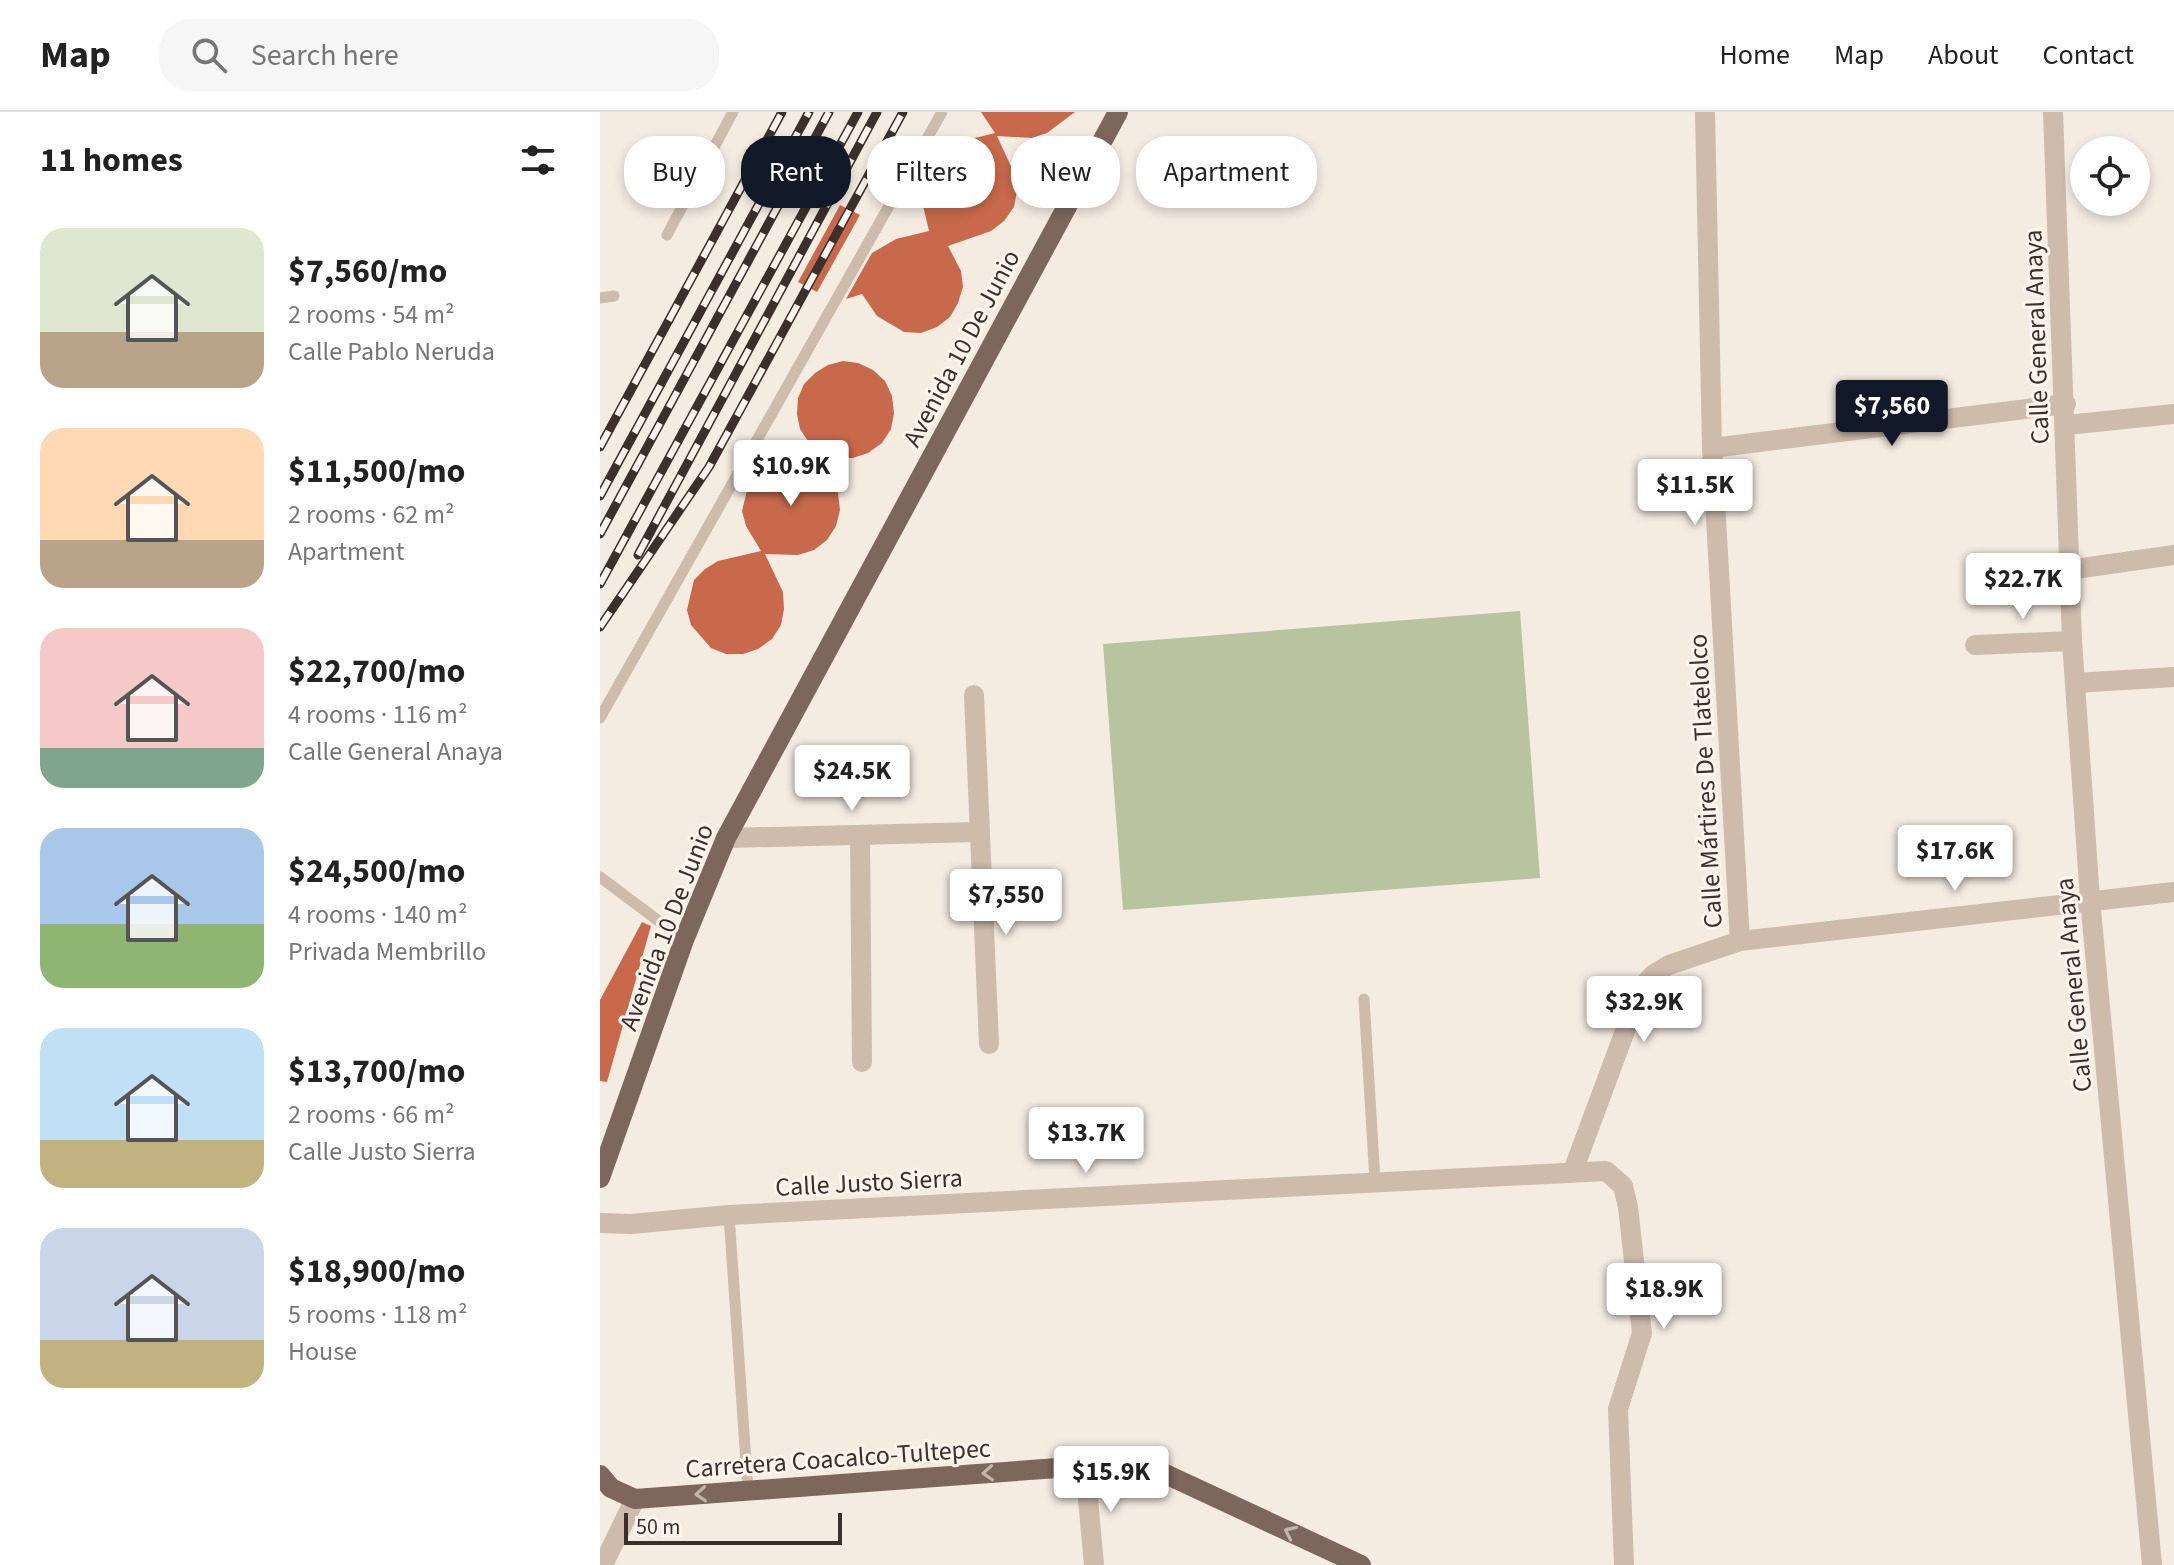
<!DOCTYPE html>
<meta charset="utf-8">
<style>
body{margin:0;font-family:"Source Sans 3",sans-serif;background:#f6f6f6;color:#222;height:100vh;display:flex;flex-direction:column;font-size:30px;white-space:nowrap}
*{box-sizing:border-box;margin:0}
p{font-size:26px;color:#767676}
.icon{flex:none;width:44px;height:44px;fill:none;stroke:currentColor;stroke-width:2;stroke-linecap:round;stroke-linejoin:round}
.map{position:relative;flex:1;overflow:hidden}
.panel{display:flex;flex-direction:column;background:#fff;width:600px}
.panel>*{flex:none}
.guide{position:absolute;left:24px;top:24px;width:760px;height:72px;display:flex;gap:16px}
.controls{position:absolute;left:1470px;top:24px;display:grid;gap:16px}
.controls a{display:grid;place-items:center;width:80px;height:80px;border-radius:50%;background:#fff;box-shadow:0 4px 12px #0003;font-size:40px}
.scale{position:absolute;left:24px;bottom:20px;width:218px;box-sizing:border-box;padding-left:8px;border:4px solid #3b302b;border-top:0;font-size:22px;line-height:28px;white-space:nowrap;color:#3b302b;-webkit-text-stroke:6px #fbf5ee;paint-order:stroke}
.price{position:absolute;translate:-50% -68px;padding:0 18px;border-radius:8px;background:#fff;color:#222;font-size:26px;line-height:52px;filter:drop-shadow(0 2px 4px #0008)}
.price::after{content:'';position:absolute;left:50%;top:48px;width:24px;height:18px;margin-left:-12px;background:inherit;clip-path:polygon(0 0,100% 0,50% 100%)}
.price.on{background:#111827;color:#fff}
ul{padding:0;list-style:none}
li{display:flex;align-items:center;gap:24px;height:200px;padding:0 40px}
li span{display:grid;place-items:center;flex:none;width:224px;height:160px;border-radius:24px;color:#555}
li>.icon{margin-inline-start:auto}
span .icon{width:96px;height:96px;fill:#fffc;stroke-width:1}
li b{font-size:34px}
h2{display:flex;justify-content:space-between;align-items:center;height:96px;padding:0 40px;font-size:34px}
.chip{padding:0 28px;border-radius:32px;background:#fff;box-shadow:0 4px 12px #0003;font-size:28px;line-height:72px}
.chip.on{background:#111827;color:#fff}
header{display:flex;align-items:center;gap:48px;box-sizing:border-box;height:112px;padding:0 40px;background:#fff;border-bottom:2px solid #e0e0e0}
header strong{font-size:38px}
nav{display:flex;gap:44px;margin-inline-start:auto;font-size:28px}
.search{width:560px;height:72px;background:#f6f6f6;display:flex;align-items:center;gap:20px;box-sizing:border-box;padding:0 28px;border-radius:32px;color:#767676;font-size:30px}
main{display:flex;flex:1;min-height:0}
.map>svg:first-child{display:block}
</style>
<header>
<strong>Map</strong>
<div class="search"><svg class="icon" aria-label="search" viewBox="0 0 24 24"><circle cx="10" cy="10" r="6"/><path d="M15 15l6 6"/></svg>Search here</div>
<nav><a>Home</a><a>Map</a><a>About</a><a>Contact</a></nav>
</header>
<main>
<section class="panel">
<h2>11 homes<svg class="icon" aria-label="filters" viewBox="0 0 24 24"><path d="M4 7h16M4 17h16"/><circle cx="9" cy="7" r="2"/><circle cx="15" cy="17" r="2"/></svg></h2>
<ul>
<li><span style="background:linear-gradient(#dfe7d0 65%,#b9a48a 0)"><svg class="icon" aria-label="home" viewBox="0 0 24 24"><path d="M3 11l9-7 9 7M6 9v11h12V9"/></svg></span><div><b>$7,560/mo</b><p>2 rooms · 54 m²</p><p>Calle Pablo Neruda</p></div></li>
<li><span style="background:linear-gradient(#ffd9b3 70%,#b9a48a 0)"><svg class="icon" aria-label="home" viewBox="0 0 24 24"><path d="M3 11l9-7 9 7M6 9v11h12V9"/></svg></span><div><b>$11,500/mo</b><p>2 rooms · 62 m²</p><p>Apartment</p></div></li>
<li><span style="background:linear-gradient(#f6c9c9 75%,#7fa58c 0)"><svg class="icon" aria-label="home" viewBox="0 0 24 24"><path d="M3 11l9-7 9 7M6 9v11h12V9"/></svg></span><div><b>$22,700/mo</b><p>4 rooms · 116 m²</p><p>Calle General Anaya</p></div></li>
<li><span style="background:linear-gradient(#a9c7e8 60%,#8fb573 0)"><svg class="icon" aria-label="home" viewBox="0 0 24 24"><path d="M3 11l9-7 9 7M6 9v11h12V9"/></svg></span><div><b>$24,500/mo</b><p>4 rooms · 140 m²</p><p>Privada Membrillo</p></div></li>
<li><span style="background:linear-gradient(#bfe0f5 70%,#c2b280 0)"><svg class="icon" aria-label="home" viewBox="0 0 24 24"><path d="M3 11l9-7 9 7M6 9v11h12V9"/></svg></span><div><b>$13,700/mo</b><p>2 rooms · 66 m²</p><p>Calle Justo Sierra</p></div></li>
<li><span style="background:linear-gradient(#c9d6e8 70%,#c2b280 0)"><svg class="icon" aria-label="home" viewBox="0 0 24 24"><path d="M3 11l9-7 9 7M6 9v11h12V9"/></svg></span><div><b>$18,900/mo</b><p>5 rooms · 118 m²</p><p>House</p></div></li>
</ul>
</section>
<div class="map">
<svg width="1574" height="1453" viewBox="0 0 1574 1453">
<rect width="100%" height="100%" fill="#f4ebe1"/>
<polygon fill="#b8c4a0" points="920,499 940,766 523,798 503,532"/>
<g fill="#c8694b">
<polygon points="381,0 475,0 447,21 432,26 397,24 415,63 417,79 414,95 404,109 391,119 348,134 361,159 363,175 358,191 350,205 337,215 321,221 304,220 277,204 262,182 246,187 272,141 296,127 329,119 320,81 321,65 327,51 337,39 351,32 395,21"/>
<polygon points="240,93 260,103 217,180 198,170"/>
<polygon points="243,249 258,251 273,258 285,269 292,284 294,301 291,317 282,331 268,341 253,346 220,346 238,381 240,398 236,414 227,428 214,438 198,443 165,442 183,480 184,497 181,513 172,527 158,537 143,542 126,542 111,536 91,513 87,498 94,468 105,457 118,449 161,439 146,414 142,399 149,370 173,350 216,341 200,317 197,302 198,286 204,272 215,261 228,253"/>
<polygon points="42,810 51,814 7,970 0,969 0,888"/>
</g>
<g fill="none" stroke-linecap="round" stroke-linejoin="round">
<g stroke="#cdbbac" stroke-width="11">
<polyline points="67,123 133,0"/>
<polyline points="0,186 14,184"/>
<polyline points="0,606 342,0"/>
<polyline points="0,765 84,828"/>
<polyline points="764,887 775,1069"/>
<polyline points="129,1103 148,1379"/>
</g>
<g stroke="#cdbbac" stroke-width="20">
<polyline points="1105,0 1112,336 1140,829"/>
<polyline points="1453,0 1472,529 1490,787 1552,1453"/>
<polyline points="1467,313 1574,302"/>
<polyline points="1112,336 1466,292"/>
<polyline points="1468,458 1574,443"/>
<polyline points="1375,533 1472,529"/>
<polyline points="1475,571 1574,565"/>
<polyline points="374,583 389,932"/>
<polyline points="260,723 262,950"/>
<polyline points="126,726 379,720"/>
<polyline points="973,1059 1041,876 1054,862 1069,853 1140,829 1574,780"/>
<polyline points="0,1111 31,1112 129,1103 1006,1059 1023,1074 1028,1095 1042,1221 1018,1297 1024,1453"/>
<polyline points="485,1354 494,1453"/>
<polyline points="3,1453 35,1387"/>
</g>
<g stroke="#7d675c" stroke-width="20">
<polyline points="0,1066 84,828 126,726 518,0"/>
<polyline points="0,1363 11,1376 35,1387 485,1354 561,1360 761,1453"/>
</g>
<defs>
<g id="rail">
<polyline points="0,335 182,0"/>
<polyline points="0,384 209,0"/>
<polyline points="0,422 229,0"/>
<polyline points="38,443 277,0"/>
<polyline points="0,472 258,0"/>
<polyline points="0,515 109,355 303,0"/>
</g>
</defs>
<use href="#rail" stroke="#3b302b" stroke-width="9"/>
<use href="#rail" stroke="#fbf5ee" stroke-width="6" stroke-dasharray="18" stroke-linecap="butt"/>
</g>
<defs><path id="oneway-chevron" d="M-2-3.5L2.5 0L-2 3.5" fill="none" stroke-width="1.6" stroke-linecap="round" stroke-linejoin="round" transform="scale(2)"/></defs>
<g stroke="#c2b5ac">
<use href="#oneway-chevron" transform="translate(388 1361) rotate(176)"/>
<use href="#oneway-chevron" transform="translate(101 1382) rotate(176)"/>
<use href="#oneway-chevron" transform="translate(690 1420) rotate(-155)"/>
</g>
<g text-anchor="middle" stroke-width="6" stroke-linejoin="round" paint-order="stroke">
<g font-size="26" fill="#3b302b" stroke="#fbf5ee">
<text transform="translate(1436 225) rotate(-92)" y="9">Calle General Anaya</text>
<text transform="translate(361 236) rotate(-62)" y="9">Avenida 10 De Junio</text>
<text transform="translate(1105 669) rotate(-93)" y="9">Calle Mártires De Tlatelolco</text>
<text transform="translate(66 815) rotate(-69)" y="9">Avenida 10 De Junio</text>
<text transform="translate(1473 873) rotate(-95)" y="9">Calle General Anaya</text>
<text transform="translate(269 1070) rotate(-3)" y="9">Calle Justo Sierra</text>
<text transform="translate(238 1346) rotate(-4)" y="9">Carretera Coacalco-Tultepec</text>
</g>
</g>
</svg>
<div class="controls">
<a><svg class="icon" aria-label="locate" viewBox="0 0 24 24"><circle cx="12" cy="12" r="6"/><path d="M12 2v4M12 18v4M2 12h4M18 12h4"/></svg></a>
</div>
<div class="scale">50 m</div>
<b class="price on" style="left:1292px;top:336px">$7,560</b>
<b class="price" style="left:191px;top:396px">$10.9K</b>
<b class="price" style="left:1095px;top:415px">$11.5K</b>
<b class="price" style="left:1423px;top:509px">$22.7K</b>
<b class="price" style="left:252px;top:701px">$24.5K</b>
<b class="price" style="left:1355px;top:781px">$17.6K</b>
<b class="price" style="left:406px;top:825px">$7,550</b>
<b class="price" style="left:1044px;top:932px">$32.9K</b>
<b class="price" style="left:486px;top:1063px">$13.7K</b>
<b class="price" style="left:1064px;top:1219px">$18.9K</b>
<b class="price" style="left:511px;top:1402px">$15.9K</b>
<div class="guide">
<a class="chip">Buy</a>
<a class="chip on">Rent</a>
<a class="chip">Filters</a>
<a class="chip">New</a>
<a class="chip">Apartment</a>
</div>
</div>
</main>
